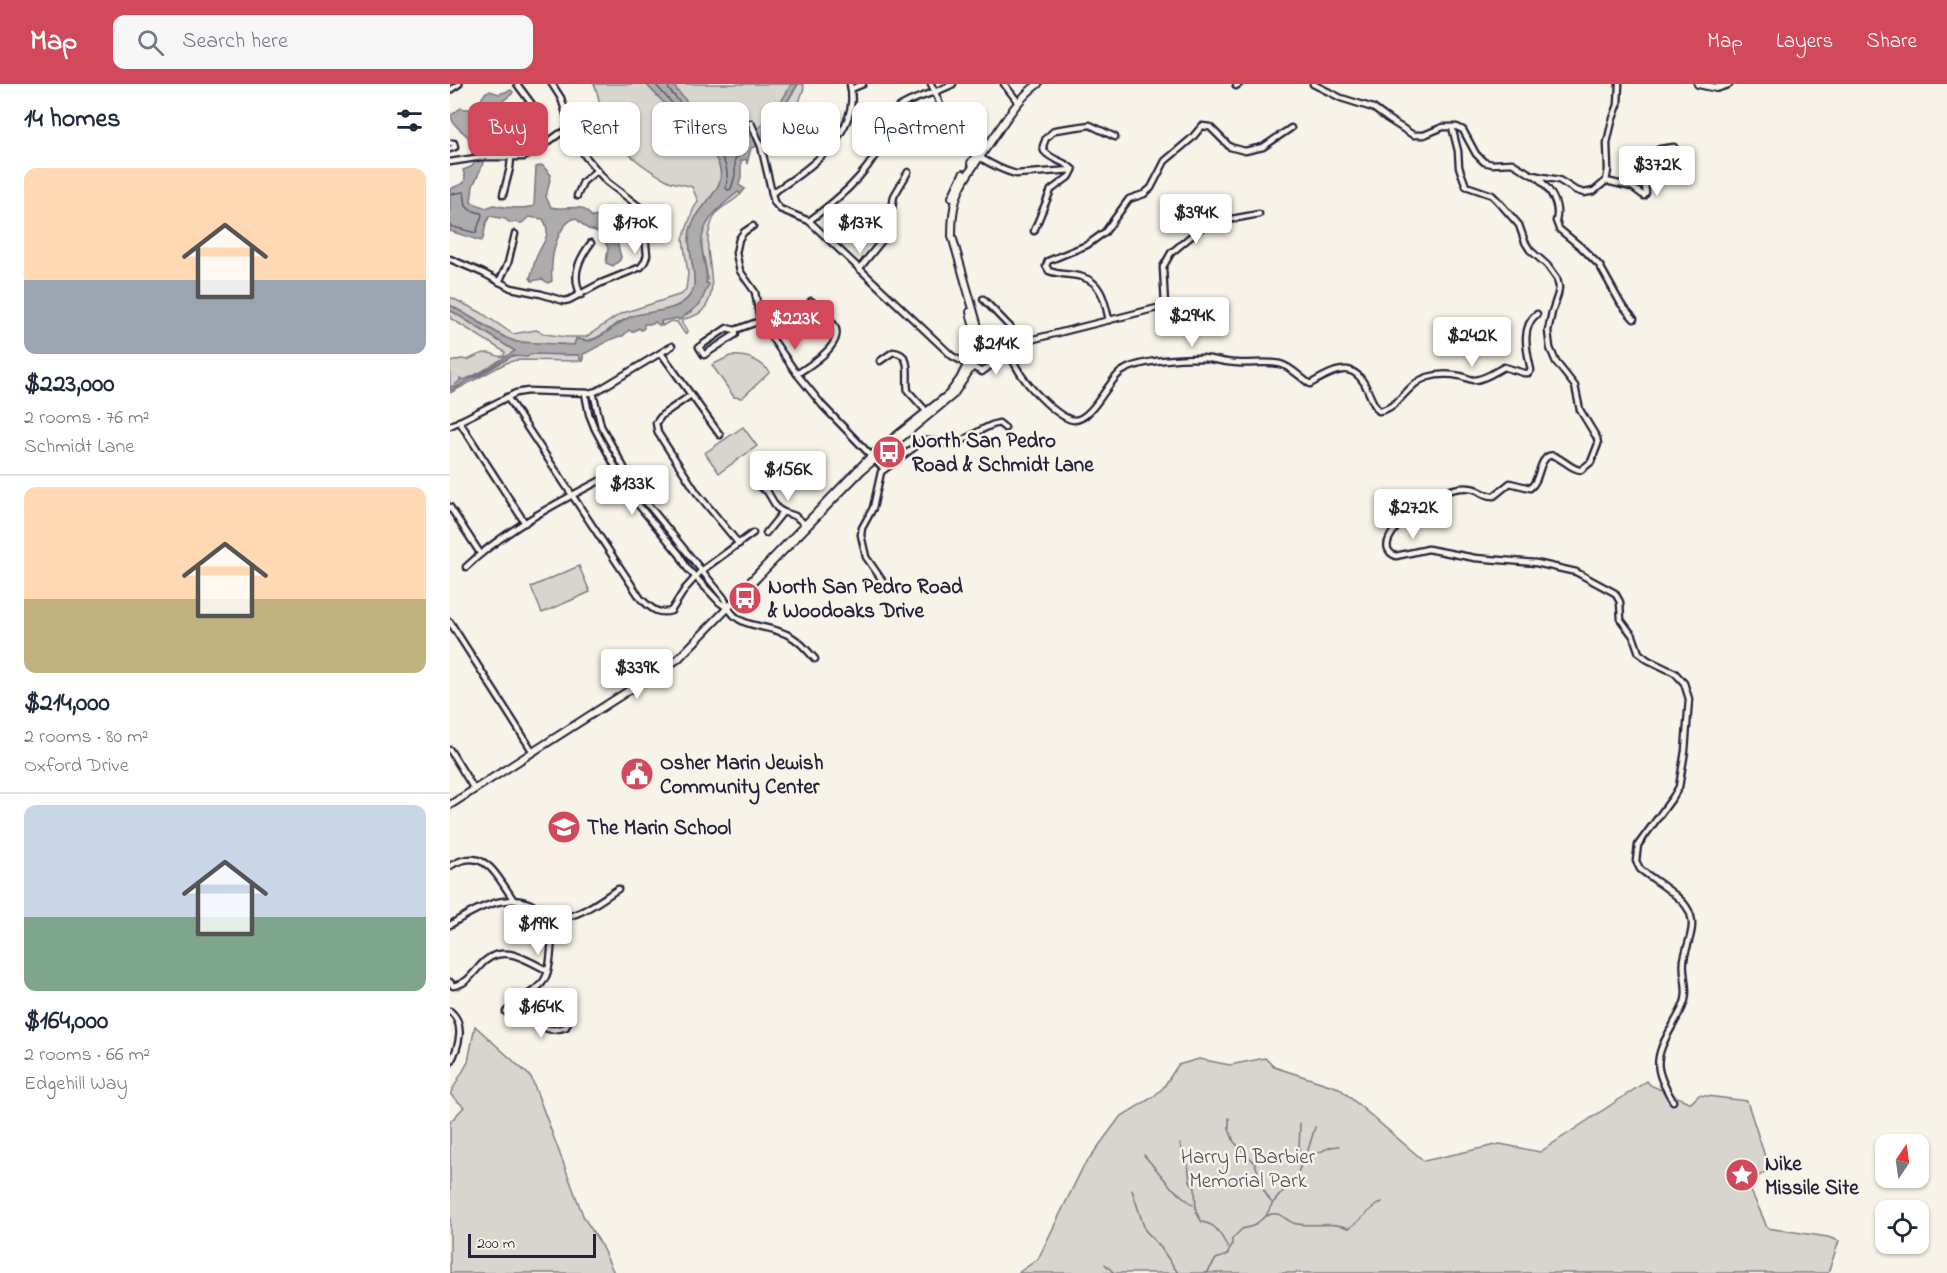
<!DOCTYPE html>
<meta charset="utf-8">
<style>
body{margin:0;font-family:"Indie Flower",sans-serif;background:#f6f6f7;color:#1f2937;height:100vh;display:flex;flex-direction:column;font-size:22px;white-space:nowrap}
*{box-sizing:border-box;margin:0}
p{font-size:20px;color:#747a83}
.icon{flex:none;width:33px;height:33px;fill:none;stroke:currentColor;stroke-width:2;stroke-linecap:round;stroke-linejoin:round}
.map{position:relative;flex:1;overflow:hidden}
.drawer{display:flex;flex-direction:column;background:#fff;width:450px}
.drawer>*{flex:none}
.hud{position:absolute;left:18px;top:18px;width:570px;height:54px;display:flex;gap:12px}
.needle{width:39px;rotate:13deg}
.controls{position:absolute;left:1425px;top:1050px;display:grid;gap:12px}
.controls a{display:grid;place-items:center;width:54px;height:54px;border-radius:12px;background:#fff;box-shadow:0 2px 4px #0004;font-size:30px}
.scale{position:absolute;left:18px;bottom:15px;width:128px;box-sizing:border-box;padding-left:6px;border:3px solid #22223b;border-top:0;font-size:16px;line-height:21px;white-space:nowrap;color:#22223b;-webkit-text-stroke:4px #f7f3e8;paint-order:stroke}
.price{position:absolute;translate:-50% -51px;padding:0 14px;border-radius:6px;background:#fff;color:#222;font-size:20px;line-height:39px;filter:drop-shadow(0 2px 3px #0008)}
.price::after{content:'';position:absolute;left:50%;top:36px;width:18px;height:14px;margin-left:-9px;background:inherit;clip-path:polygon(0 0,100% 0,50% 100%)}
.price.current{background:#d1495b;color:#fff}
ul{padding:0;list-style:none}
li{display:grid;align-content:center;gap:12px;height:318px;padding:0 24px}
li+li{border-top:2px solid #e0e1e3}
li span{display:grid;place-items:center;height:186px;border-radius:12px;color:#555}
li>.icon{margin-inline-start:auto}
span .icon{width:108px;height:108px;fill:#fffc;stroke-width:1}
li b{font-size:26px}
h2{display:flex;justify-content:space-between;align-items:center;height:72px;padding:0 24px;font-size:26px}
.chip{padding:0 21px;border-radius:12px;background:#fff;box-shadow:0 2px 4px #0004;font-size:21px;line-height:54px}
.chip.current{background:#d1495b;color:#fff}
header{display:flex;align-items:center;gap:36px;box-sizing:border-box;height:84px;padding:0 30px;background:#d1495b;color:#fff}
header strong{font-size:28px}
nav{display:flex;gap:33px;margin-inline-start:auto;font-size:21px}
.search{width:420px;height:54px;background:#f6f6f7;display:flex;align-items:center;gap:15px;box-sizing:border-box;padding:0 21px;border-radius:12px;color:#747a83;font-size:22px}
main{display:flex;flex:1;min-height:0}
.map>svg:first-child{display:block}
</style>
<header>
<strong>Map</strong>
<div class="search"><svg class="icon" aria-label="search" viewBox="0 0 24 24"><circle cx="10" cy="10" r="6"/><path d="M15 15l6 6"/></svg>Search here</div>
<nav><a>Map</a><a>Layers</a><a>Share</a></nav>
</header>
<main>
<section class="drawer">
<h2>14 homes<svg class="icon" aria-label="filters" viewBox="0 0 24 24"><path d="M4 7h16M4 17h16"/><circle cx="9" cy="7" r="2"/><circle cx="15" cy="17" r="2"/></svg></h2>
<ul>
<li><span style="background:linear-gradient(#ffd9b3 60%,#9aa5b1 0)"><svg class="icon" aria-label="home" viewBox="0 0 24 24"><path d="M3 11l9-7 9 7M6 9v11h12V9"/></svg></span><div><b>$223,000</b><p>2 rooms · 76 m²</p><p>Schmidt Lane</p></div></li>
<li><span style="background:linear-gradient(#ffd9b3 60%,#c2b280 0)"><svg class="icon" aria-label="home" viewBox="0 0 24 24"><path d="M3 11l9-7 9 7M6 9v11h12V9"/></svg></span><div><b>$214,000</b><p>2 rooms · 80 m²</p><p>Oxford Drive</p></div></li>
<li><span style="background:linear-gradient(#c9d6e8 60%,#7fa58c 0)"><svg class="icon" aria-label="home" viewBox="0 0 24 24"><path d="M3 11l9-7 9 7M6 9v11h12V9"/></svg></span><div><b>$164,000</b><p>2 rooms · 66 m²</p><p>Edgehill Way</p></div></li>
</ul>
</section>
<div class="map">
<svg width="1497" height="1189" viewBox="0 0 1497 1189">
<rect width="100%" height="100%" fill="#f7f3e8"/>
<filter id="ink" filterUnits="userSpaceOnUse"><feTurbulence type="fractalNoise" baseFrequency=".0167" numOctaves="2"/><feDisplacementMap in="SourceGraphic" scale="12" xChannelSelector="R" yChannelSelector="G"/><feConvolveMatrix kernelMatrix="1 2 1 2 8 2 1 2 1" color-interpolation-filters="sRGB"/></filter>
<g filter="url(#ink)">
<g fill="#d8d5cf" stroke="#7d7c85" stroke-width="1.5">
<path d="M144,0H196L264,71C285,104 251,115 241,143C234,164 251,195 241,210C227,231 194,226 174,236C162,241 155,251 143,255C136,258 132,255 126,255L124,261L67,258L56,254L0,221V213L30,228L63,250L86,246L95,250L116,253H136L170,230L232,210L236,205L238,190L233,155L243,126L248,117L242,103C234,100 226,100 219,97C195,85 168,65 156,41C150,28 150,13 144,0Z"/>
<polygon points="205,0 343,0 334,23 348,0 353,0 354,4 347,24 318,53 318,55 313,60 311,57 314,54 313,49 284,70"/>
<path d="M288,108L291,110C283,118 274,121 268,127C265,130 261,139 260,144C251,169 273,204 253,226C247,233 239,233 232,236V239L238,248L235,250L227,238L221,237L212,242L211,237C217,235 223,235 229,234C248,228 258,209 257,191C256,177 249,164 252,150C257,133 274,117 288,108Z"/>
<path d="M0,226L65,267C46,283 21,291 0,304V278L11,275L18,276C24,273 31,268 39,269C46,270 47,274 54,272L55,268L0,234Z"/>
<polygon points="81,270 129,271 131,277 66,276 56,279 0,309 19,295 27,293 62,272"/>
<path d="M280,272C297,271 308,275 320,288L292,314L284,313L262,281Z"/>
<polygon points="293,343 307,362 269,389 255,369"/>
<polygon points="129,482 140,508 92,529 81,503"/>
<polygon points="25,942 81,993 134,1134 149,1157 164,1189 0,1189 0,1038 14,1023 0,1010 18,978"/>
<path d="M815,974L824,983L889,1004L974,1077L1050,1060L1090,1068L1197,997L1200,1001L1241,1019L1249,1011L1297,1017L1319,1085L1298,1100C1304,1115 1312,1129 1317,1144L1378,1153L1389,1157L1378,1189H568L588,1175L633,1083L670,1033L703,1013L713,1004L728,981L749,975L780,981Z"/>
</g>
<g fill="#aeabad" stroke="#76747f" stroke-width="1.5">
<path d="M196,0H222C240,22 263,50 292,57C312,45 331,21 341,0H348L334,23L313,48L314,54L305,63L301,64L297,80L296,75L291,77V93L289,101L295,105L291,110L288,108C270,122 248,140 252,166C253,177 258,188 256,199L259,200L250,220L229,236L227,234L211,237V241L210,242L205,238L203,240H194V244L191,246L189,244L182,248L179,246L173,252C161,252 145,266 133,270V277H131L129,271L81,270L77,273L62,272L0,307V304L10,297V294L13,296L25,292L65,267L0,226V221L56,254L67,258L124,261L126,255C131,255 134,257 139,257C152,255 168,238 182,232C201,226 229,229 241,210C251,195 234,164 241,143C251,115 285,104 264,71Z"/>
<path d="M61,6L63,8L62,10L37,29L31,36L28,46L33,80L23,102L21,118L36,124L44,121C53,124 76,125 84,122L86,83L92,81L101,91L96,113L101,123C111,127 128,120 135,126C138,128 140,131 142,133L157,131L170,139L167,158L171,173L170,176L163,182L156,179L158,164L152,152L146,147L138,145L125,134C105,142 100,178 102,197L98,199L92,195L82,197L80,194C83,187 84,178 87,171C94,158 102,149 93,135L79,133L72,139L59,138L55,135L40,132L36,139L33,155L31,157L0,147V105L14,99L15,93L13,86L21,83L24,80C23,70 20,62 18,53C11,45 2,42 1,31L11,24C37,29 24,21 36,8L40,7L49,10Z"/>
</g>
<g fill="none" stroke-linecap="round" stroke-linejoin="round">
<g stroke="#5a5969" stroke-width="1.5">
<polyline points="205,0 236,35 240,35 241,31 219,6 218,0"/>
<path d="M246,38L276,57L294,64L293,69L285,75V91L281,105L278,106L276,104C283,74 262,62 244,42L243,40Z"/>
<polyline points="0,110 14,108 16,122 20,126 31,129 32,131 26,149 0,142"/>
</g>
<g stroke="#76747f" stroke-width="1.5">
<polyline points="779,1034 779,1045 784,1058 805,1079 814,1107 821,1118"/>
<polyline points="850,1039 849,1065 853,1073"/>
<path d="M730,1060L738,1080L740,1097L745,1104L746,1128L752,1138C756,1139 760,1140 763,1142C768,1146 775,1158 778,1164"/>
<polyline points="694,1071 721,1103 743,1121"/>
<polyline points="856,1073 865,1043"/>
<polyline points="682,1106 695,1146 711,1164 728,1189"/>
<path d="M817,1132C830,1124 836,1139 847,1140C863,1143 883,1137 899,1144C913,1136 916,1126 932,1118"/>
<polyline points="655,1180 664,1189"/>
<path d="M757,1189L766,1175L777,1171L782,1161V1155L792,1145L803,1142L816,1132L822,1120L835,1105L843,1100L854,1074C867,1074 873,1062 889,1062"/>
</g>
<defs>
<g id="street">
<polyline points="67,0 84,23 84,34 54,55 51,46 84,23"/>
<path d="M481,0C489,15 493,32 501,47C510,65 547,85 566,90L623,86"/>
<polyline points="554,0 568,18"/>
<polyline points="863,0 891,14 923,24 938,35 963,51 974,51 993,43 1007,43 1013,46 1026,70 1034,78 1042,80 1062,79 1082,91 1109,96 1125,106 1134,109 1144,107 1156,97 1158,86 1157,59 1162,37 1168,21 1169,0"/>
<polyline points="786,2 789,0"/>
<polyline points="401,5 413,0"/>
<polyline points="0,6 9,0"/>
<polyline points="301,39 311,62 324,118 330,125 359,137 502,272 532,288 568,261 576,257 715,222 713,183 721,169 751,144 760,139 809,130"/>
<path d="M1002,43L1008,67L1009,83L1016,102L1042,111L1047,116L1069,141L1075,158L1080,166L1097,181L1107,195L1109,203L1108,210L1102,228L1098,247L1100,264L1106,278L1125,302L1130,326L1147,354L1148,360L1141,378L1131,386C1116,386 1101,356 1091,382C1088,390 1087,399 1080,404L1060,399L1044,412C1036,412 1033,409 1027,406C1017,401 1003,405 994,408C986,411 982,418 976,423C969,428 961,430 955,435C946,443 926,464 946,472L978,465L1025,474L1086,479L1126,488L1165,509L1170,518L1171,536L1183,552L1189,569L1198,576L1225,589L1234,599L1239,615L1235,667L1229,703L1223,713L1188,761L1186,777L1190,785C1202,795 1228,810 1236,822C1248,839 1239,854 1235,871C1230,886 1239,901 1235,916C1233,925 1227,933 1223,941C1204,974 1203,984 1223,1017"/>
<polyline points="0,59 4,59 5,63 0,65"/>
<polyline points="0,78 32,73 74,73 83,69 109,50 121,45"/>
<path d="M623,86C616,77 602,77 594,67L593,62L596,54L605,46L640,41L665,53"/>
<path d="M1086,92C1099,104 1111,119 1106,137L1109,145L1131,163L1150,182L1171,220L1184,235"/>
<polyline points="1156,97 1182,103 1194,112 1196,109 1195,101 1186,86 1189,76 1210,65 1224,63"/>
<path d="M322,109C357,87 412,49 400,0"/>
<polyline points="53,111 60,84 61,74"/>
<polyline points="127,112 133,98 146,87"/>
<path d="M359,137C387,116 414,94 431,61C437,50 438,33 448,24C460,14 487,9 503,0"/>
<polyline points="303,142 294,148 289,155 286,169 290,187 305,208 310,237 347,290 373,322 434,385"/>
<polyline points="584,147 601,106 620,92 623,86"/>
<polyline points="0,175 33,189 61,204 91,210 114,217 119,216 151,199 191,183 195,177 197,171 195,151 196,139 195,131 191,124 157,98 135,72 121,45 111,14 102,0"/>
<polyline points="409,185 438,149 444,112 458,88"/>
<polyline points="49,198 58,179 65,150"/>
<path d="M131,211C121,191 129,175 141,159"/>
<polyline points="533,215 561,244 568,261"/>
<path d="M659,236C655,219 652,198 632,193C621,190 610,191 599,187L596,182L598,177L637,161L655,148L679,115L694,110L701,104L715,77L742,54L752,42L760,43L780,63L795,67L813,63L841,44"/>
<polyline points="285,246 286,250 254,271 249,263 277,244 285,246 310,237"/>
<path d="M558,268C563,276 567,285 572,292C581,305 609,335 624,336C642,336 658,297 671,288C688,276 731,274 752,274C764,275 776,279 788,279C801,280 817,277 830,280C840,282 851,294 860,300C883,287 903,274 917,305C921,313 923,321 929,327C950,324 957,299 978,293C988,290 1000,290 1010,292C1015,293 1020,296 1024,296C1034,296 1046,287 1054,283L1074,289H1079L1081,286C1077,268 1070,243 1087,230"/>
<polyline points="211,269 270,351"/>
<path d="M430,277L443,268C464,270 455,293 458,307L478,329"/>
<path d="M347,290C360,281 396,260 384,241C379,232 369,224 361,217"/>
<path d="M143,308L151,342L187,407L274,514C285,547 309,538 336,550C348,555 357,566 365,575"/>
<polyline points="135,309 139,330 145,345 181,412 230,471 237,484 269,518 277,524"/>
<polyline points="241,311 212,331 206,339 208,349 247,409 289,460"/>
<path d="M57,313L191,515C201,524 207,531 221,527L235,505L251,487L303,449"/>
<polyline points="9,337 75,439"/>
<polyline points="0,342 66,309 78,307 139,309 147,307 222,262"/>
<polyline points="310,403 317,407 327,424 333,428 345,432 356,441"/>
<polyline points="0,423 30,469"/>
<polyline points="316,449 333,428"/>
<path d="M16,483C59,442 120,412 173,385"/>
<path d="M432,496L416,473L411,451L412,444L423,424L431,388L473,357C484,355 495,362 506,359C521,354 533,342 549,339L555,344"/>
<polyline points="0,538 83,668"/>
<polyline points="0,666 24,705"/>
<path d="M0,782C34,761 46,791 63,815"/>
<path d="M0,841C21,827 53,809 78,819C88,822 94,835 106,834C129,834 149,817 168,805"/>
<path d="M0,898L3,902C16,900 20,893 29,883C50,857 75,875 98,887"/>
<path d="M77,911C85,932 88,953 116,943L120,933"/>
<path d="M0,927C16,940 9,963 0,979"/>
<path d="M56,928C66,916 82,911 92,899C103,887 101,851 103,835"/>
<polyline points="1288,1083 1295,1094"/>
</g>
<g id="secondary">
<polyline points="1248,0 1267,4 1279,0"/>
<polyline points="521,79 534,60"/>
<polyline points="502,113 513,90"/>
<polyline points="520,228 523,240 524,262"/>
<polyline points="297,501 422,371 499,310 510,295 520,275"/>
<path d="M0,721L228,575L411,387L503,311L521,284L526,270L528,250L527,239L502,152C502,140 502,128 506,116C512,95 527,78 539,60C554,39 567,15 588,0"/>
</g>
</defs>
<use href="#street" stroke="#22223b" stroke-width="9"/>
<use href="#secondary" stroke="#22223b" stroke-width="10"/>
<use href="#street" stroke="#f7f3e8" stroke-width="4.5"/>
<use href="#secondary" stroke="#f7f3e8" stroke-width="6"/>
</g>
</g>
<defs>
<symbol id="bus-disc" viewBox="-11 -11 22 22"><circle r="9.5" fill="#d1495b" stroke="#f7f3e8"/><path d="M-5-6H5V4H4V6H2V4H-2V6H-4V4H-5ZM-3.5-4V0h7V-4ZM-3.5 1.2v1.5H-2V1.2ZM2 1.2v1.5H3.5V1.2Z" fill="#fff"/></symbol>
<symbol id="civic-disc" viewBox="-11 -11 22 22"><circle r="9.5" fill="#d1495b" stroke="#f7f3e8"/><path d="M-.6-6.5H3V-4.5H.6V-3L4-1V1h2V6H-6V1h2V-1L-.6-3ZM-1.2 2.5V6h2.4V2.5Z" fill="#fff"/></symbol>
<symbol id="school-disc" viewBox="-11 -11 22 22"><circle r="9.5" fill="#d1495b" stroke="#f7f3e8"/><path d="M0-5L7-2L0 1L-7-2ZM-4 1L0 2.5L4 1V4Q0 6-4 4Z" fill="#fff"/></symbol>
<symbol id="sight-disc" viewBox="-11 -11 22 22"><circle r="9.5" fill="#d1495b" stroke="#f7f3e8"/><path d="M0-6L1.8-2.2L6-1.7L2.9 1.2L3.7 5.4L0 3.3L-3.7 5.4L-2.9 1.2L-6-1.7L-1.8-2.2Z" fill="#fff"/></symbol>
</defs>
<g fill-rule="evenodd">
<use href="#bus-disc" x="420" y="349" width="38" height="38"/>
<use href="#bus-disc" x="276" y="495" width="38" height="38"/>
<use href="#civic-disc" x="168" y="671" width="38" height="38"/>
<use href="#school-disc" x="95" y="724" width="38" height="38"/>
<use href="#sight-disc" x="1273" y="1072" width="38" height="38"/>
</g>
<g text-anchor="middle" stroke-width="5" stroke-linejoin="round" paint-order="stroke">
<g font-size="21" font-weight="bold" fill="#22223b" stroke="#f7f3e8" text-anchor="start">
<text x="462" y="363">North San Pedro<tspan x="462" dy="24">Road &amp; Schmidt Lane</tspan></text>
<text x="318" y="509">North San Pedro Road<tspan x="318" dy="24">&amp; Woodoaks Drive</tspan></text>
<text x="210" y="685">Osher Marin Jewish<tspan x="210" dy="24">Community Center</tspan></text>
<text x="137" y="750">The Marin School</text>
<text x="1315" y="1086">Nike<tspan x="1315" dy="24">Missile Site</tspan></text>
</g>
<g font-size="21" fill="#504f60" stroke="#f7f3e8">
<text x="798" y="1079">Harry A Barbier<tspan x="798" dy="24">Memorial Park</tspan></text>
</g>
</g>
</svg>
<div class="controls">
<a><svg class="needle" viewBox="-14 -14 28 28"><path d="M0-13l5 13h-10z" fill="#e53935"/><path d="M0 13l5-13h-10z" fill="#747a83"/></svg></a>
<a><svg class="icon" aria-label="locate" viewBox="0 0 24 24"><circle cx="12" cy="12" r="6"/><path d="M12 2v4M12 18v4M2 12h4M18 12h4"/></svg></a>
</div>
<div class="scale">200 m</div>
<b class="price" style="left:1207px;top:113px">$372K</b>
<b class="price" style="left:746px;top:161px">$394K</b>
<b class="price" style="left:185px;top:171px">$170K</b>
<b class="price" style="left:410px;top:171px">$137K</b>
<b class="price" style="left:742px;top:264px">$294K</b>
<b class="price current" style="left:345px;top:267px">$223K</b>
<b class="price" style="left:1022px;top:284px">$242K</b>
<b class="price" style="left:546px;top:292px">$214K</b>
<b class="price" style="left:338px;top:418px">$156K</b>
<b class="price" style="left:182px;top:432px">$133K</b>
<b class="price" style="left:963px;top:456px">$272K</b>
<b class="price" style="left:187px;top:616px">$339K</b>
<b class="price" style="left:88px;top:872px">$199K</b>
<b class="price" style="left:91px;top:955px">$164K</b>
<div class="hud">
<a class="chip current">Buy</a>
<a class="chip">Rent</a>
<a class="chip">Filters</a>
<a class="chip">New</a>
<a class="chip">Apartment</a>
</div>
</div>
</main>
